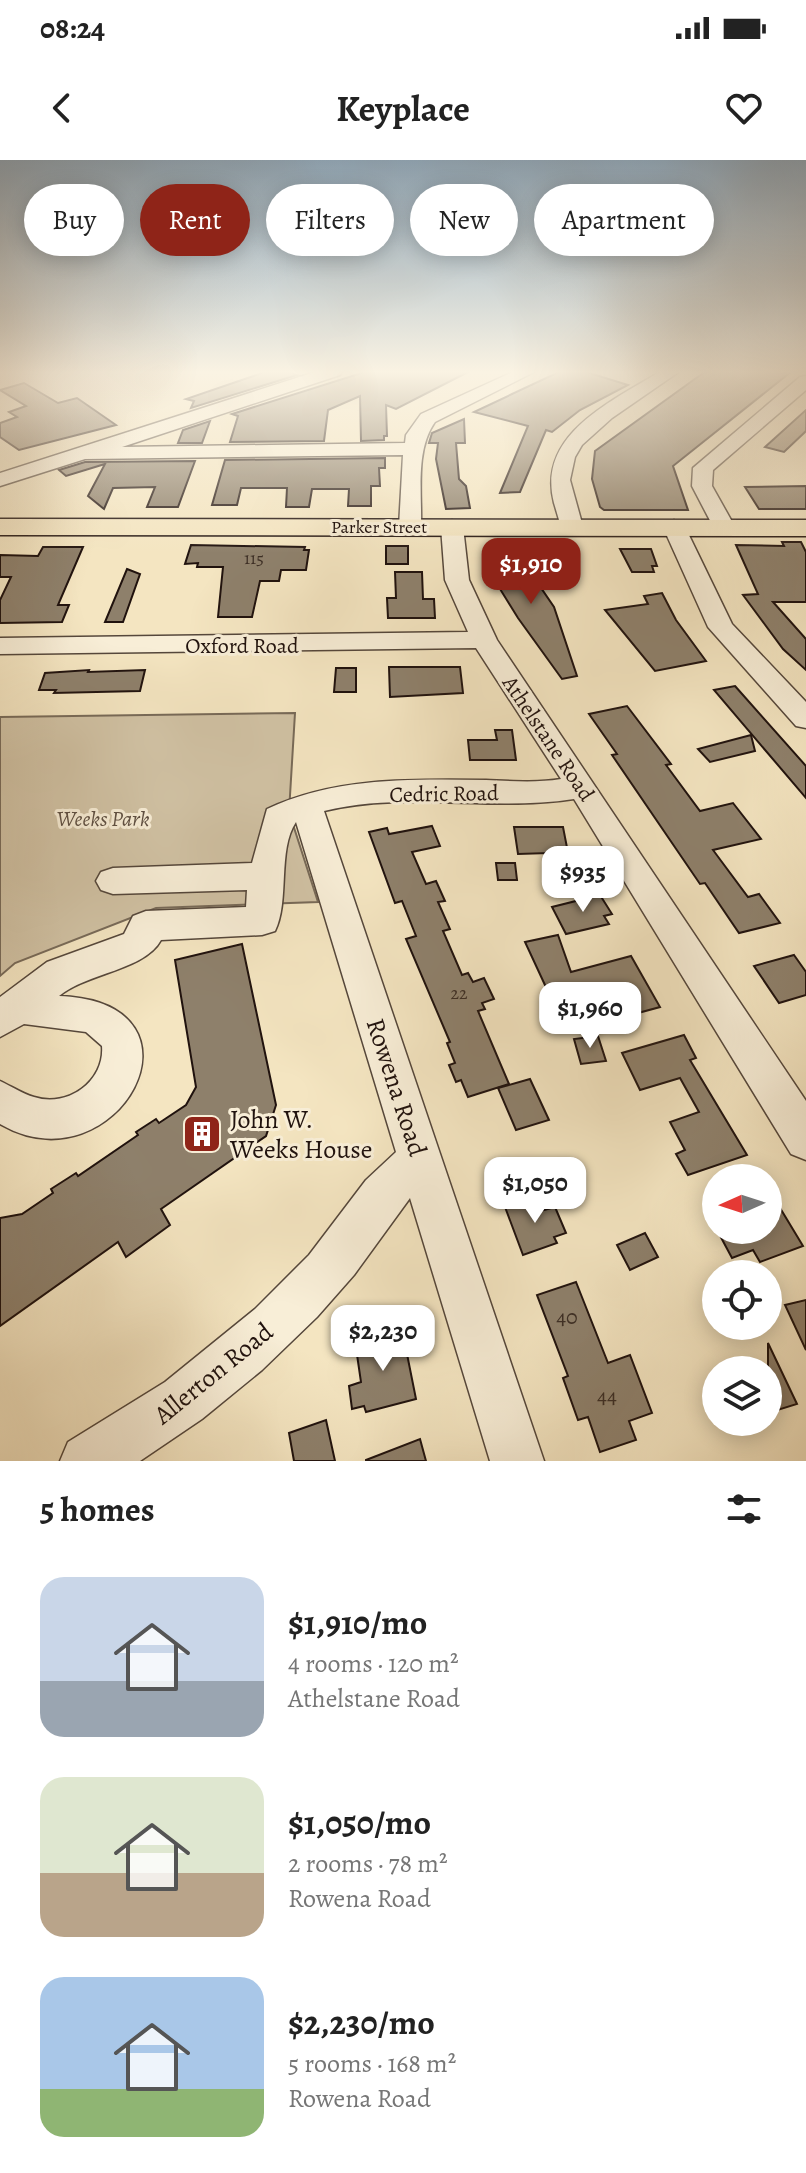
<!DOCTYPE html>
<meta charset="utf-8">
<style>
body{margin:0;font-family:Alegreya,serif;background:#f6f6f6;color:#222;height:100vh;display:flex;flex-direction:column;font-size:30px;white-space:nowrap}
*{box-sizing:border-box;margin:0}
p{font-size:26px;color:#767676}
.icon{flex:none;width:44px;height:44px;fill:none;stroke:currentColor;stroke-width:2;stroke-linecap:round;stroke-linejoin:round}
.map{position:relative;height:1301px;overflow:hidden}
.drawer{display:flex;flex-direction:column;background:#fff;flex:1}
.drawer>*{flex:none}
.hud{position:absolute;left:24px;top:24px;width:758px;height:72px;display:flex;gap:16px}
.needle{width:52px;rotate:267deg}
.tools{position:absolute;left:702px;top:1004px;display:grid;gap:16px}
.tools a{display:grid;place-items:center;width:80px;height:80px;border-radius:50%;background:#fff;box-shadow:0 4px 20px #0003;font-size:40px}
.price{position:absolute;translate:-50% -68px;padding:0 18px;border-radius:16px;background:#fff;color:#222;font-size:26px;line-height:52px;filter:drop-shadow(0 2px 4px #0008)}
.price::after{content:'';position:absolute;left:50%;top:48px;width:24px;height:18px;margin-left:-12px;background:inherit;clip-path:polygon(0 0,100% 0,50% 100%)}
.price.on{background:#8f2418;color:#fff}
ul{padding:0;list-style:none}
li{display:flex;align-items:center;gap:24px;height:200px;padding:0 40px}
li span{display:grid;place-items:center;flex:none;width:224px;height:160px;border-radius:24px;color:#555}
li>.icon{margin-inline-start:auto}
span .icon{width:96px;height:96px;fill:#fffc;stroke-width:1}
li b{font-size:34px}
h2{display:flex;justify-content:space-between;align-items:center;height:96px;padding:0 40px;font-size:34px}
.tag{padding:0 28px;border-radius:36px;background:#fff;box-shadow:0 4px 20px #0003;font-size:28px;line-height:72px}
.tag.on{background:#8f2418;color:#fff}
.status{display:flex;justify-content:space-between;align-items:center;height:56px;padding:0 40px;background:#fff;direction:ltr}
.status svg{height:22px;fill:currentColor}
header{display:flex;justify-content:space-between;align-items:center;height:104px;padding:0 40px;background:#fff;font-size:36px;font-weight:600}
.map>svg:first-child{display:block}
</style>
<div class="status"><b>08:24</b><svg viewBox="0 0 49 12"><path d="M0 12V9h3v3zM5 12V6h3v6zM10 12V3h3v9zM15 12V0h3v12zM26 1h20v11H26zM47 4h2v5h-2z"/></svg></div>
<header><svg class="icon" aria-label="back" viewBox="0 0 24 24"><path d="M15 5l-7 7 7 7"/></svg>Keyplace<svg class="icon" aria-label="heart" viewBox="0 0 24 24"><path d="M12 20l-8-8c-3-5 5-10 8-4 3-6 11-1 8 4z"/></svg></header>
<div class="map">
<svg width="806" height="1301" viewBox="0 0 806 1301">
<rect width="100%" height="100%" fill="#f4e5c1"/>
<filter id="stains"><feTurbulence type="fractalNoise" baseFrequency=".0025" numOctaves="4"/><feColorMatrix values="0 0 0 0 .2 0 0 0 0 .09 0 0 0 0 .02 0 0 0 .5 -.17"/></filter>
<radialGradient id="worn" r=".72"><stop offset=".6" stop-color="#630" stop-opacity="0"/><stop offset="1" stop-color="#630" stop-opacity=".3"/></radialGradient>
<polygon fill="#d0c1a3" stroke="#786a58" stroke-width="2" points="295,553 289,652 318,742 156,748 15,803 0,816 0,557"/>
<g fill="#8e806b" stroke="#20120e" stroke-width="2">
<polygon points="268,211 288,211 297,215 191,248 194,241 186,239"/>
<polygon points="368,211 470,211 396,249 386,245 387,276 384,276 384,280 361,281 360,236 328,250 324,281 230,282 238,256 232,254"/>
<polygon points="561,211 583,211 628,225 580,250 552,272 546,270 520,332 500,333 528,266 474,252"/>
<polygon points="706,211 792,211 673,306 688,350 604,350 600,347 592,319 595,291"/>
<polygon points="24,223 58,243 77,238 116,265 19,290 0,277 0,263 17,257 9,252 26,246 0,230"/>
<polygon points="806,250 806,271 784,292 765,287"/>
<polygon points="464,259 465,283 456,283 459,319 466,326 470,348 446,349 436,299 438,283 429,283 432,273"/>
<polygon points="210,261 202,283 178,283 183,270"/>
<polygon points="385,298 385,308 379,308 380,326 371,326 371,346 348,346 349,329 312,329 309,347 286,347 287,328 241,328 237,345 212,345 225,300"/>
<polygon points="195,301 178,347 147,347 155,327 113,328 104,349 88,336 105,304 66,316 59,310 85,302"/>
<polygon points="806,326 806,349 759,349 745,327"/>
<polygon points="782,382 801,382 806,392 806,442 773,442 806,479 806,510 783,489 743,435 758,434 736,385 784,386"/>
<polygon points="488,384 519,386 522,400 554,447 577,516 562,519 518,458 492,416"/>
<polygon points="191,385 305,387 304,390 309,390 306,410 281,410 279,421 260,421 252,457 218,457 223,407 197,407 198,403 185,404"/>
<rect x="386" y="386" width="22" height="18"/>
<polygon points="43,387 83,387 58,445 69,445 62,462 0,463 0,440 11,417 0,417 0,395 38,396"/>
<polygon points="620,389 651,389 657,406 652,406 654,412 632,412"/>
<polygon points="127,409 140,414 123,462 105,462"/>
<polygon points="395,412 422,412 423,439 434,439 435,458 388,458 387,438 396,438"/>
<polygon points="662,433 676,460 706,501 655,511 605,450 648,444 644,436"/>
<polygon points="389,507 460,507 463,533 390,537"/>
<polygon points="336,508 356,508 356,532 334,532"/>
<polygon points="89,510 88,512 145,510 140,531 54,533 56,530 39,530 45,513"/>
<polygon points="735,526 806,606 806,638 714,530"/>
<polygon points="627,546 671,604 666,605 700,651 733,643 761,679 713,690 748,737 759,734 780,763 739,773 705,723 700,724 612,595 617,594 589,554"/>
<polygon points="495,570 512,570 516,600 470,600 468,580 497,580"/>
<polygon points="751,575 755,591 710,602 698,589"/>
<polygon points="432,666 440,686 412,692 426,724 436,721 445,741 438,742 450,769 443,771 462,815 468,813 473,822 484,818 494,839 482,843 485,849 478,851 509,924 468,937 461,920 456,922 449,905 455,903 447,883 450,882 406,779 416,776 402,741 395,743 369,672 387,668 389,674"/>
<polygon points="514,667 563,667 570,703 551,703 549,693 518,694"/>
<polygon points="496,703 515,703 517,720 498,720"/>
<polygon points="600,735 612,754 604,756 609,764 566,774 552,747"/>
<polygon points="558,775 571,812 631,796 660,847 627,856 616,834 611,835 606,827 551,838 525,782"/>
<polygon points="242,784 276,945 266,976 161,1049 170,1065 126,1097 118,1082 0,1166 0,1058 22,1054 53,1033 51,1029 76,1013 78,1016 138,975 136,972 156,959 159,963 186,945 196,927 175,800"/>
<polygon points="794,795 806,812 806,835 779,843 754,806"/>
<polygon points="684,875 696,898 690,900 747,995 688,1015 676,994 685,990 670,962 699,952 680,918 640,930 622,893"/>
<polygon points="598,876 606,901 581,904 574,879"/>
<polygon points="530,919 549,960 516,970 498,928"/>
<polygon points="768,1028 803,1086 760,1102 753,1090 732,1098 717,1070 768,1070"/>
<polygon points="539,1037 544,1050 555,1047 566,1073 554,1077 557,1083 523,1095 505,1047"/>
<polygon points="645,1073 658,1097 630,1110 617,1085"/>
<polygon points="576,1122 608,1203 630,1195 652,1253 629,1261 636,1280 600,1292 588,1257 578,1260 563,1218 568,1216 537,1135"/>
<polygon points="806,1140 806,1190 785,1145"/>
<polygon points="402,1169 416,1239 366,1252 364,1246 352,1249 349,1226 361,1222 355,1181"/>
<polygon points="768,1183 797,1244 768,1253"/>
<polygon points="326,1260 335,1301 294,1301 289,1273"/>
<polygon points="420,1279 426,1301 366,1301 366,1300"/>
</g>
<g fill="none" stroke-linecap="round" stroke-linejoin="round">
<defs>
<g id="minor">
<path d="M318,211H342L340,215L122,287L405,283L406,275L421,254L515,211H536L435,262C415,290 422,333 421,367L410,374L399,367L403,295L85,299L0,326V313Z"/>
<path d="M661,211H680L612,258L582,285L575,297L570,320L583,367L572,374L564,372C559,363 557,352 554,343C536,274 613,241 661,211Z"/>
<polygon points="806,216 806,230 713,310 712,326 735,367 724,374 716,372 692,326 693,308 800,217"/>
<path d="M452,360L463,367L469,420L497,480L806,941V1000L791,994L574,639C492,652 406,631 324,651L544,1301H490L410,1038L354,1115L317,1157L262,1210L202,1259L140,1301H60L68,1282L165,1222L255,1149L309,1095L366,1020L396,992L296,662C277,690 290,741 275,771L262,775L161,780C145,810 87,813 59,836C221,842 117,1032 0,964V921C11,926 23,934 34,937C68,948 105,921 102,886L86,872L24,864L0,877V837L47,802L124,774L133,756L146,751L246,747L247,730L113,734L101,730L96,721L101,712L113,708L252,703L267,649C335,617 412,619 486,620C511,621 536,623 561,619L476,488L0,494V478L468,472L445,420L441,367Z"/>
<polygon points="674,360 685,367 732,464 806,542 806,568 796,566 708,467 663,367"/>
</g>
<polygon id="major" points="0,359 806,360 806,376 0,375"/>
</defs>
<use href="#minor" stroke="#55473b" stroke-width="3"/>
<use href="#major" stroke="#20120e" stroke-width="3"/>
<use href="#minor" fill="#f8eed7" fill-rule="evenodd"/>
<use href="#major" fill="#f4e5c1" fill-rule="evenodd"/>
</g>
<linearGradient id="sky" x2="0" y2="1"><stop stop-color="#90abc0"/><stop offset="0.54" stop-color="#faf3e3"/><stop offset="1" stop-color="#faf3e3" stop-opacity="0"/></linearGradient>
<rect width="806" height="393" fill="url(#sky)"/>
<defs>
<symbol id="building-square" viewBox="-11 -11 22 22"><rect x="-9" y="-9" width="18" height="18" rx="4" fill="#8f2418" stroke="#f8eed7"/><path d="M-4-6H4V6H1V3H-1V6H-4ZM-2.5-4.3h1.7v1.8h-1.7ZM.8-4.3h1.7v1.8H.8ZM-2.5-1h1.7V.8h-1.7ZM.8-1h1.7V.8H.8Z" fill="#fff"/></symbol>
</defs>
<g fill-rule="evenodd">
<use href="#building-square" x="180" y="952" width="44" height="44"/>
</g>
<g text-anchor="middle" stroke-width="6" stroke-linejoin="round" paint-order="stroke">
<g font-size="18" fill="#20120e" stroke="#f8eed7">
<text x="379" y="373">Parker Street</text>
</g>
<g font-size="18" fill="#3c2e25">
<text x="254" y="404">115</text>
<text x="459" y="839">22</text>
</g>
<g font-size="22" fill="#20120e" stroke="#f8eed7">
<text x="242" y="493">Oxford Road</text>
<text transform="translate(549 578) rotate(56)" y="8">Athelstane Road</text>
<text transform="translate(444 633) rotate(-1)" y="8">Cedric Road</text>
</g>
<g font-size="22" font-style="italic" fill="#5e4f42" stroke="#f8eed7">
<text x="103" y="666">Weeks Park</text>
</g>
<g font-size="22" fill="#3c2e25">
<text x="567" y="1164">40</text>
<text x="607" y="1243">44</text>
</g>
<g font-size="26" fill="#20120e" stroke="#f8eed7">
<text transform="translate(397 927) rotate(72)" y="9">Rowena Road</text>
<text transform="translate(213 1213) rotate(-39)" y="9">Allerton Road</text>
</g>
<g font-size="26" fill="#20120e" stroke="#f8eed7" text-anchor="start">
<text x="230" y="968">John W.<tspan x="230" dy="30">Weeks House</tspan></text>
</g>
</g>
<rect width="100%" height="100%" filter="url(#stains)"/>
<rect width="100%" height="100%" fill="url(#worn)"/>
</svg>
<div class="tools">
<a><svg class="needle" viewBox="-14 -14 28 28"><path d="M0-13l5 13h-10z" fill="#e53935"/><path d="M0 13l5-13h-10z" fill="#767676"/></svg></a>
<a><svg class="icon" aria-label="locate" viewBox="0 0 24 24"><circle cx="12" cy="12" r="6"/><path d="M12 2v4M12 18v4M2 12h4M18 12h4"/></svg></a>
<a><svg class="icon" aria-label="layers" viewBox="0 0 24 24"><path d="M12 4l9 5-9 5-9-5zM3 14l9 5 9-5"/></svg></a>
</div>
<b class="price on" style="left:531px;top:446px">$1,910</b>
<b class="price" style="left:583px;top:754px">$935</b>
<b class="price" style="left:590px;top:890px">$1,960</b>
<b class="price" style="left:535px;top:1065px">$1,050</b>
<b class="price" style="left:383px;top:1213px">$2,230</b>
<div class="hud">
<a class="tag">Buy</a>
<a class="tag on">Rent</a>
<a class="tag">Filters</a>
<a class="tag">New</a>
<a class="tag">Apartment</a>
</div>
</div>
<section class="drawer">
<h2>5 homes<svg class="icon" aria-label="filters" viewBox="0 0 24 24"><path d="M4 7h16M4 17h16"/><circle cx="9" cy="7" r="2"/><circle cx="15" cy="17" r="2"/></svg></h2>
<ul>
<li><span style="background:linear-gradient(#c9d6e8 65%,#9aa5b1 0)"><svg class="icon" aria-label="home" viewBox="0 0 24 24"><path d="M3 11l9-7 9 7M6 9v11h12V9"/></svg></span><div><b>$1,910/mo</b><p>4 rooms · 120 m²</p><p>Athelstane Road</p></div></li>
<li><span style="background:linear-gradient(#dfe7d0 60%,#b9a48a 0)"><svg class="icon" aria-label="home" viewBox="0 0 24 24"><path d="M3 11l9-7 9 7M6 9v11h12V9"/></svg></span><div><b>$1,050/mo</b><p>2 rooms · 78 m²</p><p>Rowena Road</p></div></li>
<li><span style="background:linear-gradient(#a9c7e8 70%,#8fb573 0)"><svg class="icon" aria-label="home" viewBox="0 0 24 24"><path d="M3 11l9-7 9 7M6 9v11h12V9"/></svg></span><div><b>$2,230/mo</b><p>5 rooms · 168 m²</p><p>Rowena Road</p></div></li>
</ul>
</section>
